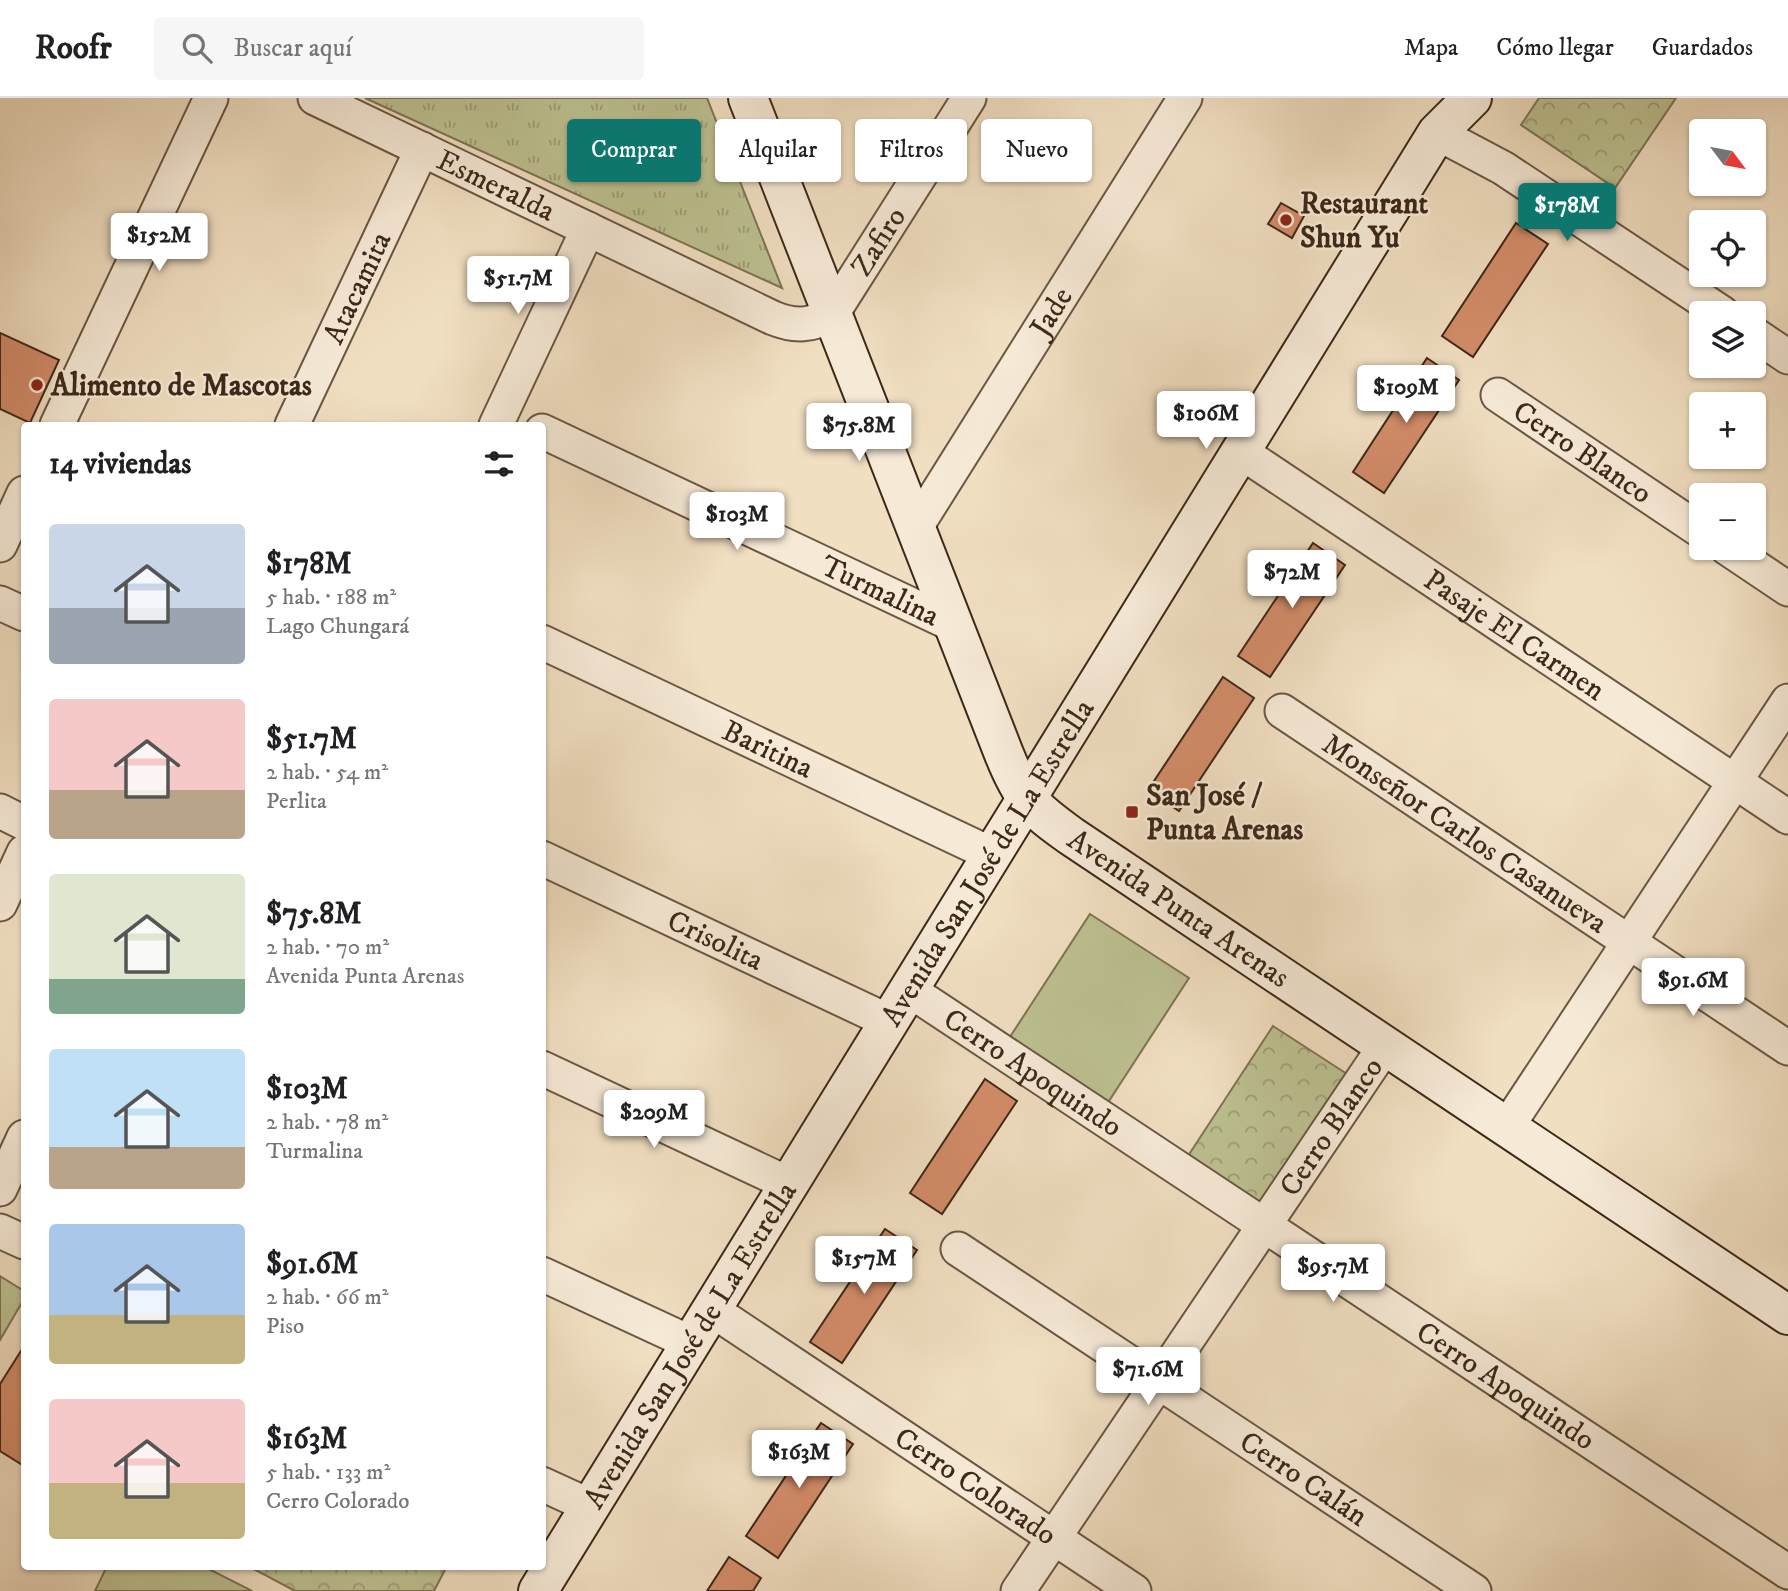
<!DOCTYPE html>
<html lang="es">
<meta charset="utf-8">
<style>
body{margin:0;font-family:"IM FELL DW Pica",serif;background:#f6f6f6;color:#202124;height:100vh;display:flex;flex-direction:column;font-size:26px;white-space:nowrap}
*{box-sizing:border-box;margin:0}
p{font-size:23px;color:#757577}
.icon{flex:none;width:38px;height:38px;fill:none;stroke:currentColor;stroke-width:2;stroke-linecap:round;stroke-linejoin:round}
.map{position:relative;flex:1;overflow:hidden}
.side{position:absolute;left:21px;top:324px;width:525px;height:1148px;display:flex;flex-direction:column;background:#fff;border-radius:7px;box-shadow:0 2px 5px #0004}
.side>*{flex:none}
.banner{position:absolute;left:567px;top:21px;width:665px;height:63px;display:flex;gap:14px}
.needle{width:46px;rotate:122deg}
.fabs{position:absolute;left:1689px;top:21px;display:grid;gap:14px}
.fabs a{display:grid;place-items:center;width:77px;height:77px;border-radius:7px;background:#fff;box-shadow:0 2px 5px #0004;font-size:35px}
.price{position:absolute;translate:-50% -60px;padding:0 16px;border-radius:7px;background:#fff;color:#222;font-size:23px;line-height:46px;filter:drop-shadow(0 2px 4px #0008)}
.price::after{content:'';position:absolute;left:50%;top:42px;width:21px;height:16px;margin-left:-10px;background:inherit;clip-path:polygon(0 0,100% 0,50% 100%)}
.price.current{background:#0f766e;color:#fff}
ul{padding:0;list-style:none}
li{display:flex;align-items:center;gap:21px;height:175px;padding:0 28px}
li span{display:grid;place-items:center;flex:none;width:196px;height:140px;border-radius:7px;color:#555}
li>.icon{margin-inline-start:auto}
span .icon{width:84px;height:84px;fill:#fffc;stroke-width:1}
li b{font-size:30px}
h2{display:flex;justify-content:space-between;align-items:center;height:84px;padding:0 28px;font-size:30px}
.chip{padding:0 24px;border-radius:7px;background:#fff;box-shadow:0 2px 5px #0004;font-size:24px;line-height:63px}
.chip.current{background:#0f766e;color:#fff}
header{display:flex;align-items:center;gap:42px;box-sizing:border-box;height:98px;padding:0 35px;background:#fff;border-bottom:2px solid #e0e0e0}
header strong{font-size:33px}
nav{display:flex;gap:38px;margin-inline-start:auto;font-size:24px}
.search{width:490px;height:63px;background:#f6f6f6;display:flex;align-items:center;gap:18px;box-sizing:border-box;padding:0 24px;border-radius:7px;color:#757577;font-size:26px}
.map>svg:first-child{display:block}
</style>
<header>
<strong>Roofr</strong>
<div class="search"><svg class="icon" aria-label="search" viewBox="0 0 24 24"><circle cx="10" cy="10" r="6"/><path d="M15 15l6 6"/></svg>Buscar aquí</div>
<nav><a>Mapa</a><a>Cómo llegar</a><a>Guardados</a></nav>
</header>
<div class="map">
<svg width="1788" height="1493" viewBox="0 0 1788 1493">
<defs>
<pattern id="grass-tufts" width="24" height="20" patternUnits="userSpaceOnUse" patternTransform="scale(1.75)"><rect width="24" height="20" fill="#bdc191"/><path d="M3 7l-1-3M5 7V3M7 7l1-3M15 17l-1-3M17 17v-4M19 17l1-3" fill="none" stroke="#9b9d76"/></pattern>
<pattern id="forest-crowns" width="20" height="18" patternUnits="userSpaceOnUse" patternTransform="scale(1.75)"><rect width="20" height="18" fill="#bdc191"/><path d="M2 6a3 3 0 1 1 6 0M12 15a3 3 0 1 1 6 0" fill="none" stroke="#9b9d76"/></pattern>
</defs>
<rect width="100%" height="100%" fill="#f1dfc2"/>
<filter id="stains"><feTurbulence type="fractalNoise" baseFrequency=".00286" numOctaves="4"/><feColorMatrix values="0 0 0 0 .2 0 0 0 0 .09 0 0 0 0 .02 0 0 0 .5 -.17"/></filter>
<radialGradient id="worn" r=".72"><stop offset=".6" stop-color="#630" stop-opacity="0"/><stop offset="1" stop-color="#630" stop-opacity=".3"/></radialGradient>
<polygon fill="url(#grass-tufts)" stroke="#7d7455" stroke-width="2" points="365,0 707,0 782,190"/>
<g fill="url(#forest-crowns)" stroke="#7d7455" stroke-width="2">
<polygon points="1539,0 1676,0 1615,90 1521,27"/>
<polygon points="1273,928 1347,976 1261,1106 1188,1058"/>
<polygon points="248,1468 447,1468 434,1493 295,1493"/>
</g>
<g fill="#bdc191" stroke="#7d7455" stroke-width="2">
<polygon points="1090,816 1189,880 1107,1006 1008,942"/>
<polygon points="0,1178 24,1193 24,1201 0,1242"/>
<polygon points="107,1468 203,1468 252,1493 95,1493"/>
</g>
<g fill="#d38c69" stroke="#3d2819" stroke-width="2">
<polygon points="1281,105 1304,118 1292,140 1268,126"/>
<polygon points="1516,125 1548,146 1473,259 1442,238"/>
<polygon points="0,235 59,262 30,325 0,311"/>
<polygon points="1427,260 1459,282 1384,395 1353,374"/>
<polygon points="1313,445 1345,467 1270,579 1238,558"/>
<polygon points="1223,579 1254,600 1179,713 1148,692"/>
<polygon points="985,981 1017,1003 942,1116 910,1095"/>
<polygon points="885,1131 917,1152 842,1265 810,1244"/>
<polygon points="21,1253 24,1255 24,1368 0,1353 0,1286"/>
<polygon points="821,1325 853,1346 778,1460 746,1438"/>
<polygon points="729,1459 761,1480 753,1493 707,1493"/>
</g>
<g fill="none" stroke-linecap="round" stroke-linejoin="round">
<defs>
<g id="street">
<path id="s1" d="M315,0L773,220C795,229 812,228 832,216L969,0"/>
<polyline points="1437,35 1503,70 1722,215"/>
<polyline points="1754,236 1788,259"/>
<path id="s2" d="M1498,297L1701,433"/>
<polyline points="57,327 211,0"/>
<path id="s3" d="M292,327L422,51"/>
<polyline points="496,327 588,131"/>
<path id="s4" d="M542,333L954,527"/>
<path id="s5" d="M1241,354L1788,719"/>
<path id="s6" d="M916,429L1185,0"/>
<polyline points="0,447 24,395"/>
<polyline points="1727,450 1788,491"/>
<polyline points="0,505 24,516"/>
<path id="s7" d="M542,544L993,757"/>
<path id="s8" d="M1282,613L1788,950"/>
<polyline points="0,713 24,725"/>
<path id="s9" d="M542,760L890,924"/>
<polyline points="0,806 24,754"/>
<path id="s10" d="M909,892L1788,1474"/>
<polyline points="542,970 789,1086"/>
<polyline points="1507,1029 1788,603"/>
<polyline points="0,1091 24,1039"/>
<polyline points="0,1133 24,1144"/>
<path id="s11" d="M958,1151L1474,1493"/>
<polyline points="542,1176 691,1245"/>
<path id="s12" d="M712,1212L1134,1493"/>
<polyline points="542,1386 590,1408"/>
<path id="s13" d="M1018,1493L1385,948"/>
</g>
<g id="secondary">
<path id="s14" d="M748,0L1004,656C1022,701 1032,710 1071,738L1788,1217"/>
<path id="s15" d="M538,1493L1437,35L1472,0"/>
</g>
</defs>
<use href="#street" stroke="#6a5643" stroke-width="37"/>
<use href="#secondary" stroke="#3d2819" stroke-width="42"/>
<use href="#street" stroke="#f6ead7" stroke-width="33"/>
<use href="#secondary" stroke="#f6ead7" stroke-width="38"/>
</g>
<g fill="#8f2418" stroke="#f6ead7" stroke-width="2.5">
<circle cx="1286" cy="122" r="7"/>
<circle cx="37" cy="287" r="7"/>
<rect x="1125" y="707" width="14" height="14" rx="3.5"/>
</g>
<g text-anchor="middle" stroke-width="5" stroke-linejoin="round" paint-order="stroke">
<g font-size="30" fill="#3d2819" stroke="#f6ead7">
<text dy="10" stroke="none"><textPath href="#s1" startOffset="201">Esmeralda</textPath></text>
<text dy="10" stroke="none"><textPath href="#s1" startOffset="656">Zafiro</textPath></text>
<text dy="10" stroke="none"><textPath href="#s3" startOffset="152">Atacamita</textPath></text>
<text dy="10" stroke="none"><textPath href="#s6" startOffset="254">Jade</textPath></text>
<text dy="10" stroke="none"><textPath href="#s2" startOffset="102">Cerro Blanco</textPath></text>
<text dy="10" stroke="none"><textPath href="#s4" startOffset="374">Turmalina</textPath></text>
<text dy="10" stroke="none"><textPath href="#s5" startOffset="329">Pasaje El Carmen</textPath></text>
<text dy="10" stroke="none"><textPath href="#s7" startOffset="250">Baritina</textPath></text>
<text dy="10" stroke="none"><textPath href="#s8" startOffset="220">Monseñor Carlos Casanueva</textPath></text>
<text dy="10" stroke="none"><textPath href="#s15" startOffset="856">Avenida San José de La Estrella</textPath></text>
<text dy="10" stroke="none"><textPath href="#s14" startOffset="942">Avenida Punta Arenas</textPath></text>
<text dy="10" stroke="none"><textPath href="#s9" startOffset="192">Crisolita</textPath></text>
<text dy="10" stroke="none"><textPath href="#s10" startOffset="149">Cerro Apoquindo</textPath></text>
<text dy="10" stroke="none"><textPath href="#s13" startOffset="560">Cerro Blanco</textPath></text>
<text dy="10" stroke="none"><textPath href="#s15" startOffset="289">Avenida San José de La Estrella</textPath></text>
<text dy="10" stroke="none"><textPath href="#s10" startOffset="716">Cerro Apoquindo</textPath></text>
<text dy="10" stroke="none"><textPath href="#s11" startOffset="415">Cerro Calán</textPath></text>
<text dy="10" stroke="none"><textPath href="#s12" startOffset="317">Cerro Colorado</textPath></text>
</g>
<g font-size="30" font-weight="bold" fill="#3d2819" stroke="#f6ead7" text-anchor="start">
<text x="1300" y="115">Restaurant<tspan x="1300" dy="34">Shun Yu</tspan></text>
<text x="51" y="297">Alimento de Mascotas</text>
<text x="1146" y="707">San José /<tspan x="1146" dy="34">Punta Arenas</tspan></text>
</g>
</g>
<rect width="100%" height="100%" filter="url(#stains)"/>
<rect width="100%" height="100%" fill="url(#worn)"/>
</svg>
<div class="fabs">
<a><svg class="needle" viewBox="-14 -14 28 28"><path d="M0-13l5 13h-10z" fill="#e53935"/><path d="M0 13l5-13h-10z" fill="#757577"/></svg></a>
<a><svg class="icon" aria-label="locate" viewBox="0 0 24 24"><circle cx="12" cy="12" r="6"/><path d="M12 2v4M12 18v4M2 12h4M18 12h4"/></svg></a>
<a><svg class="icon" aria-label="layers" viewBox="0 0 24 24"><path d="M12 4l9 5-9 5-9-5zM3 14l9 5 9-5"/></svg></a>
<a>+</a>
<a>−</a>
</div>
<b class="price current" style="left:1567px;top:145px">$178M</b>
<b class="price" style="left:159px;top:175px">$152M</b>
<b class="price" style="left:518px;top:218px">$51.7M</b>
<b class="price" style="left:1406px;top:327px">$109M</b>
<b class="price" style="left:1206px;top:353px">$106M</b>
<b class="price" style="left:859px;top:365px">$75.8M</b>
<b class="price" style="left:737px;top:454px">$103M</b>
<b class="price" style="left:1292px;top:512px">$72M</b>
<b class="price" style="left:1693px;top:920px">$91.6M</b>
<b class="price" style="left:654px;top:1052px">$209M</b>
<b class="price" style="left:864px;top:1198px">$157M</b>
<b class="price" style="left:1333px;top:1206px">$95.7M</b>
<b class="price" style="left:1148px;top:1309px">$71.6M</b>
<b class="price" style="left:799px;top:1392px">$163M</b>
<div class="banner">
<a class="chip current">Comprar</a>
<a class="chip">Alquilar</a>
<a class="chip">Filtros</a>
<a class="chip">Nuevo</a>
</div>
<section class="side">
<h2>14 viviendas<svg class="icon" aria-label="filters" viewBox="0 0 24 24"><path d="M4 7h16M4 17h16"/><circle cx="9" cy="7" r="2"/><circle cx="15" cy="17" r="2"/></svg></h2>
<ul>
<li><span style="background:linear-gradient(#c9d6e8 60%,#9aa5b1 0)"><svg class="icon" aria-label="home" viewBox="0 0 24 24"><path d="M3 11l9-7 9 7M6 9v11h12V9"/></svg></span><div><b>$178M</b><p>5 hab. · 188 m²</p><p>Lago Chungará</p></div></li>
<li><span style="background:linear-gradient(#f6c9c9 65%,#b9a48a 0)"><svg class="icon" aria-label="home" viewBox="0 0 24 24"><path d="M3 11l9-7 9 7M6 9v11h12V9"/></svg></span><div><b>$51.7M</b><p>2 hab. · 54 m²</p><p>Perlita</p></div></li>
<li><span style="background:linear-gradient(#dfe7d0 75%,#7fa58c 0)"><svg class="icon" aria-label="home" viewBox="0 0 24 24"><path d="M3 11l9-7 9 7M6 9v11h12V9"/></svg></span><div><b>$75.8M</b><p>2 hab. · 70 m²</p><p>Avenida Punta Arenas</p></div></li>
<li><span style="background:linear-gradient(#bfe0f5 70%,#b9a48a 0)"><svg class="icon" aria-label="home" viewBox="0 0 24 24"><path d="M3 11l9-7 9 7M6 9v11h12V9"/></svg></span><div><b>$103M</b><p>2 hab. · 78 m²</p><p>Turmalina</p></div></li>
<li><span style="background:linear-gradient(#a9c7e8 65%,#c2b280 0)"><svg class="icon" aria-label="home" viewBox="0 0 24 24"><path d="M3 11l9-7 9 7M6 9v11h12V9"/></svg></span><div><b>$91.6M</b><p>2 hab. · 66 m²</p><p>Piso</p></div></li>
<li><span style="background:linear-gradient(#f6c9c9 60%,#c2b280 0)"><svg class="icon" aria-label="home" viewBox="0 0 24 24"><path d="M3 11l9-7 9 7M6 9v11h12V9"/></svg></span><div><b>$163M</b><p>5 hab. · 133 m²</p><p>Cerro Colorado</p></div></li>
</ul>
</section>
</div>
